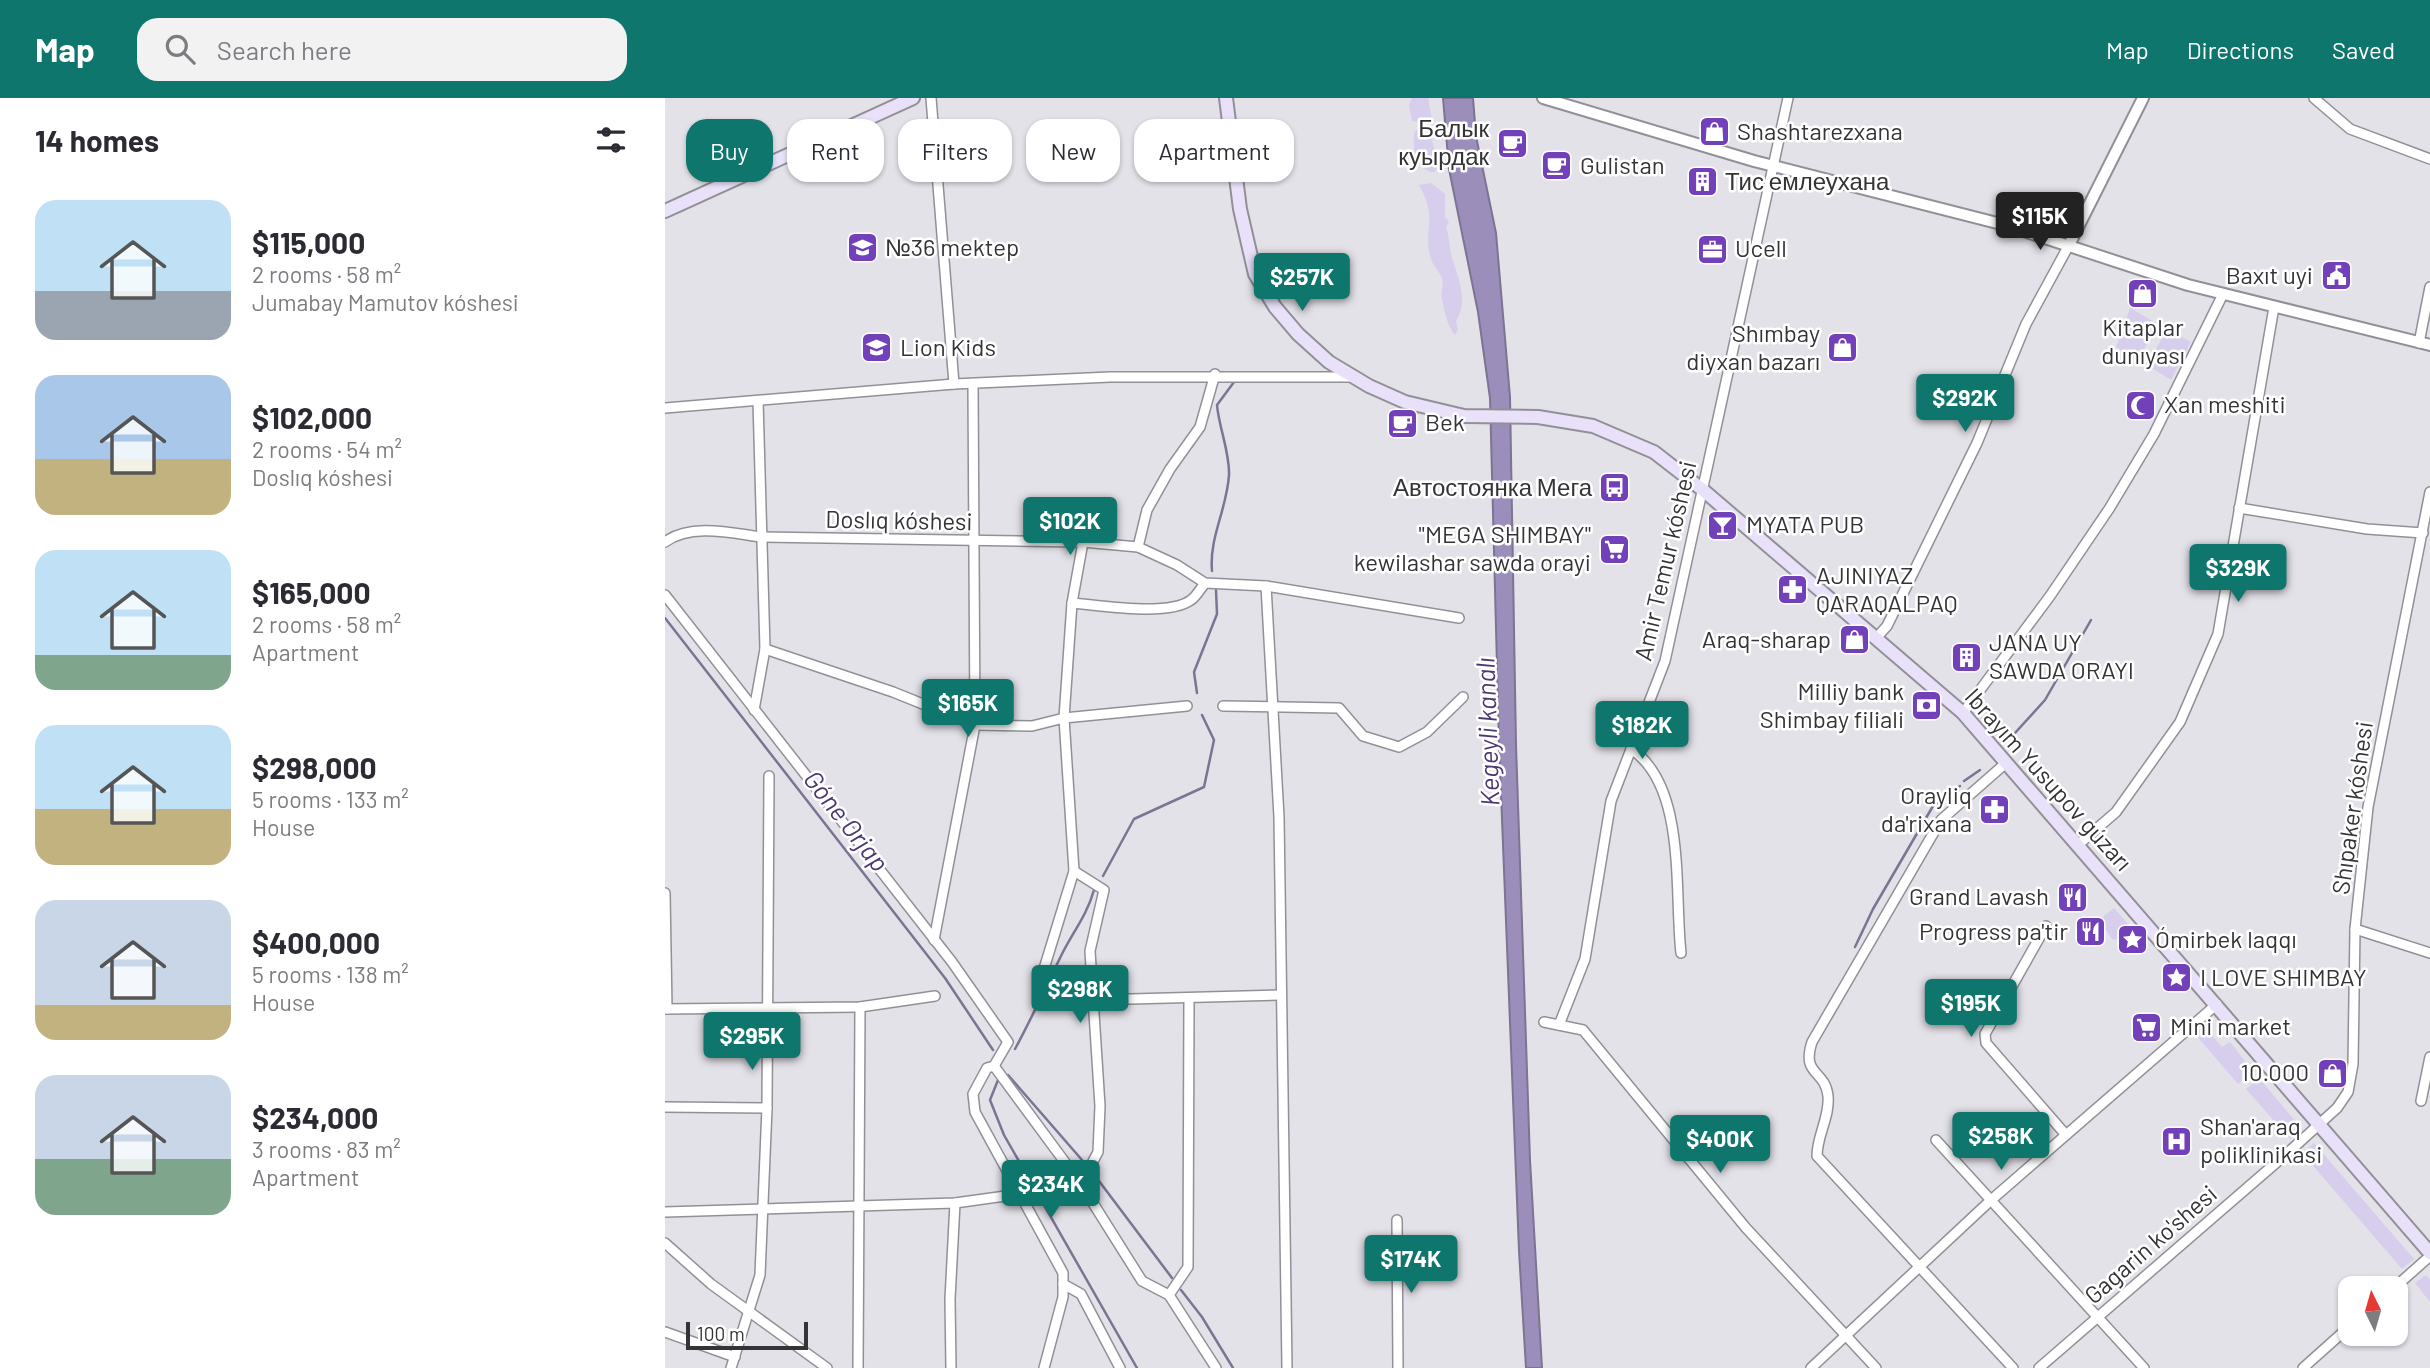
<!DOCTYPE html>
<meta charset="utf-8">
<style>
body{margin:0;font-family:Barlow,sans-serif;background:#f2f2f3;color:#2b2b33;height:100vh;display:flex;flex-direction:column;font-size:26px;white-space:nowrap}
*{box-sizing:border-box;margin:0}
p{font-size:23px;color:#7c7c81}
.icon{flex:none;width:38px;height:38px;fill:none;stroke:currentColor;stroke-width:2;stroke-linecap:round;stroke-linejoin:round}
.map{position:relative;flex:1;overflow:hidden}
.drawer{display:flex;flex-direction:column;background:#fff;width:665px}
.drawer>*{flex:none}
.hud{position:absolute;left:21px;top:21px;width:665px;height:63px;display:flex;gap:14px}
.needle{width:46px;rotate:355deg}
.tools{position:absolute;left:1673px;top:1178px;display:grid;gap:14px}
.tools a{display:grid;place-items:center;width:70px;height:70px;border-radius:14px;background:#fff;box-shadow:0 2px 5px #0004;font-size:35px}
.scale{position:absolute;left:21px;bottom:18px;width:122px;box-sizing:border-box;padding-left:7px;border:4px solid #343436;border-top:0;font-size:19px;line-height:24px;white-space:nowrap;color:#343436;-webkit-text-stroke:5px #fff;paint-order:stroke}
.price{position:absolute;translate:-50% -60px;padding:0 16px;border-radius:7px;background:#0f766e;color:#fff;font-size:23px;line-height:46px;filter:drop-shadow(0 2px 4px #0008)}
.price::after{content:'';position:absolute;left:50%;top:42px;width:21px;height:16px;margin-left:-10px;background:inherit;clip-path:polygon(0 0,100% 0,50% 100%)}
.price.active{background:#222;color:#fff}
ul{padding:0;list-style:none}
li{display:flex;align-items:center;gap:21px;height:175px;padding:0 35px}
li span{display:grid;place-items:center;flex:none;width:196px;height:140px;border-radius:21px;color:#555}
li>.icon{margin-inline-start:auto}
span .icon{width:84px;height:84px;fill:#fffc;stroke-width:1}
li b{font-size:30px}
h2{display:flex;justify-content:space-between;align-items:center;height:84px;padding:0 35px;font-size:30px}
.tag{padding:0 24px;border-radius:21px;background:#fff;box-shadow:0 2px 5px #0004;font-size:24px;line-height:63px}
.tag.active{background:#0f766e;color:#fff}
header{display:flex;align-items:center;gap:42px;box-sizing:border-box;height:98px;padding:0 35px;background:#0f766e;color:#fff}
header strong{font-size:33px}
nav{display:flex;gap:38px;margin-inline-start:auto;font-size:24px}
.search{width:490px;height:63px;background:#f2f2f3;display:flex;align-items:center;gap:18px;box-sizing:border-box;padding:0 24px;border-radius:21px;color:#7c7c81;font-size:26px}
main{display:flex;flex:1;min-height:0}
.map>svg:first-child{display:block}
</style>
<header>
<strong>Map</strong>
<div class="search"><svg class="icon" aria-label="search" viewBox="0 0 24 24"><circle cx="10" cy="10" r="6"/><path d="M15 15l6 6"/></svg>Search here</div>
<nav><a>Map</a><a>Directions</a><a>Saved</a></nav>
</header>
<main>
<section class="drawer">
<h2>14 homes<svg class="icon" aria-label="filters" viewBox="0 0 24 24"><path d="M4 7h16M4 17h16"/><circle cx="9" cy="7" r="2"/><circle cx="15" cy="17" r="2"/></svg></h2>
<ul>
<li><span style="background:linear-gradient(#bfe0f5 65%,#9aa5b1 0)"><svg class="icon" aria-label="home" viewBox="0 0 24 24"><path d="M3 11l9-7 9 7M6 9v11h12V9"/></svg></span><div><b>$115,000</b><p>2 rooms · 58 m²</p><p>Jumabay Mamutov kóshesi</p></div></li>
<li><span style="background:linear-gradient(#a9c7e8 60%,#c2b280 0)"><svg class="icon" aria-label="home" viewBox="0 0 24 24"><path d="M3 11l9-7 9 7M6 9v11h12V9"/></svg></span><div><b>$102,000</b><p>2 rooms · 54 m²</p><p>Doslıq kóshesi</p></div></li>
<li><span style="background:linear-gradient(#bfe0f5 75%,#7fa58c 0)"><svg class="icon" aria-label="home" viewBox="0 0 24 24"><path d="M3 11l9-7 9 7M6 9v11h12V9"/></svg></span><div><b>$165,000</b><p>2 rooms · 58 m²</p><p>Apartment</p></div></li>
<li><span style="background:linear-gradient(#bfe0f5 60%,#c2b280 0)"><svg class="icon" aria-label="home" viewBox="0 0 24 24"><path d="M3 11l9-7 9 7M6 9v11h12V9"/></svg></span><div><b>$298,000</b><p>5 rooms · 133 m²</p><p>House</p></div></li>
<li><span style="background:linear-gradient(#c9d6e8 75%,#c2b280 0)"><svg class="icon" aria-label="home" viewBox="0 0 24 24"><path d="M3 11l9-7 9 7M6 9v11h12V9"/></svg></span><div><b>$400,000</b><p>5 rooms · 138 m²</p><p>House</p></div></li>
<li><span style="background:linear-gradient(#c9d6e8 60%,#7fa58c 0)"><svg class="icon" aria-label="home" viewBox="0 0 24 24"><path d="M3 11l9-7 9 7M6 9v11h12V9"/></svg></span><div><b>$234,000</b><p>3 rooms · 83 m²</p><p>Apartment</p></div></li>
</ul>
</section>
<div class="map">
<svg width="1765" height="1270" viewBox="0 0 1765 1270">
<rect width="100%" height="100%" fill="#e4e2e9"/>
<g fill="#d7ceed">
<polygon points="747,0 763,0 767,21 764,25 747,23 744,7"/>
<path d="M755,32L767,41L773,70L769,74C751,74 746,48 750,33Z"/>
<path d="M766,85L780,96V119L784,124L781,129C785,140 784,152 788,163C795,185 803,203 791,223L793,232L790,237C783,229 779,213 777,202C775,195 779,186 777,180C774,173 768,168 766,161C757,130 774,122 754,87Z"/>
<polygon points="1465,210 1493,226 1473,262 1451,249"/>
<polygon points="1502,231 1526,244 1506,282 1482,267"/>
<polygon points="1449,810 1465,828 1451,842 1447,841 1434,822"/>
<polygon points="1539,928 1557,949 1565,944 1588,973 1573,986 1529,935"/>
<polygon points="1594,980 1637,1031 1625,1041 1581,991"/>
<polygon points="1649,1045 1749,1161 1737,1171 1637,1055"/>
<polygon points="1761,1177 1765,1181 1765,1204 1750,1185"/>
</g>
<polygon fill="#9c8ebb" stroke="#7d7393" stroke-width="2" points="778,0 808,0 811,38 831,135 845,299 851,647 865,1062 877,1270 861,1270 854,1153 834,645 825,300 813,214 784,71"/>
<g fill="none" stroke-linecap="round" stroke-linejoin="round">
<g stroke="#7d7393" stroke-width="2.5">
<path d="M547,473C544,439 562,411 564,377C565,355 554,330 552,307L569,284"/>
<polyline points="0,520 280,880 328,952"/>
<polyline points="532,595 529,574 552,516 551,492"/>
<polyline points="1350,635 1380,602 1426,522"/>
<polyline points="1299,683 1315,672"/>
<polyline points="438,778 469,721 539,689 549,642 537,617"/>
<polyline points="1190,849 1208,811 1268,708 1295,688"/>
<path d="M350,951C367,920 381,888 397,856C408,834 422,817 429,792"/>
<polyline points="343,977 417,1062"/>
<polyline points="333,982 325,1002 339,1037 472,1270"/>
<polyline points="428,1075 507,1180"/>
<polyline points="516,1192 537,1219 568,1270"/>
</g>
<defs>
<g id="minor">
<polyline points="266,0 289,286"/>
<polyline points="1649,0 1685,31 1765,61"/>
<polyline points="1754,245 1765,189"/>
<polyline points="0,310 289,286 445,279 686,279"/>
<polyline points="1574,410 1702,431 1758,435"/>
<path d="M0,444C26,425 66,435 96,439L418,444L473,449L512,467L540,485L601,488L794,520"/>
<polyline points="473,449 482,412 505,371 535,329 550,276"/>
<polyline points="601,488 614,719 622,1270"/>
<polyline points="0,497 287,864 343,944 329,968 322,970 308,996 310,1014 398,1175 398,1199 379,1270"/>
<path d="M407,505C435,507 503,519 526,502C531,499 536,490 540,485"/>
<polyline points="1213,538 1222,528 1312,345 1361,226 1404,147"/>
<polyline points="100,551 228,594 310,627 367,628 399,620 522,608"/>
<polyline points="558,608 674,610 698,638 734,649 762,634 798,599"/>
<polyline points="89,612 100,551 93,303"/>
<polyline points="1298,615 1385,498 1444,411 1489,336 1558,196"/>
<path d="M966,651C1022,688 1009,794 1016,855"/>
<path d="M1342,664L1276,722L1147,944C1136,978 1160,971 1163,998C1165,1019 1152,1037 1152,1058L1348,1270"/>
<polyline points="1414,746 1451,714 1515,624 1553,536 1609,209"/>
<polyline points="409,773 439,792 425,853 435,1008 433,1054 416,1086"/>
<polyline points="0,795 2,911"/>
<polyline points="1381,828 1320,936 1321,945 1401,1037"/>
<polyline points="1690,831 1765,855"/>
<polyline points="269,842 310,627 308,286"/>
<polyline points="378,874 409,773 399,620 407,505 418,444"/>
<polyline points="428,902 616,897"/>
<polyline points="0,911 195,909 270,898"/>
<polyline points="879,924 918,932 1081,1130 1211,1270"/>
<polyline points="894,927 920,861 946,703 1000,563 1123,0"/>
<polyline points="329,968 416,1086 477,1183 504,1197 551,1270"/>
<polyline points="1756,1003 1765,959"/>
<polyline points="0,1009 102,1010"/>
<polyline points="1271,1042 1479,1270"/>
<polyline points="0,1114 290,1105 355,1096"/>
<polyline points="732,1122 733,1270"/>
<polyline points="0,1145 46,1186 162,1270"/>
<polyline points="398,1186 416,1196 455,1270"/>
<polyline points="1729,1190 1765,1158"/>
<polyline points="504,1197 523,1169 524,902"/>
<polyline points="0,1234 70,1259"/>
<polyline points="66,1270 95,1177 102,1010 104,678"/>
<polyline points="193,1270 195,909"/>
<polyline points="286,1270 285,1201 290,1105"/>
<polyline points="1146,1270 1325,1103 1552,906"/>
<polyline points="1374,1270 1627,1051 1672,1010 1683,994 1688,966 1690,831 1703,709 1765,394"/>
<polyline points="1638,1270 1685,1228"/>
</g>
<g id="tertiary">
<polyline points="878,0 1089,63 1340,127 1523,187 1765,247"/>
<polyline points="1404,147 1478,0"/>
</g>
<g id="secondary">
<polyline points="561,0 575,111 590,176 610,209 633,236 664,264 704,288 740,304 799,318 873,319 928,328 989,354 1038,392 1298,615 1765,1155"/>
<polyline points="0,113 248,0"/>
</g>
</defs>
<use href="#minor" stroke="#929097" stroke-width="12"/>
<use href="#tertiary" stroke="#929097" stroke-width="14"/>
<use href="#secondary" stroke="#929097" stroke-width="16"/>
<use href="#minor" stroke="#fff" stroke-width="9"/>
<use href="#tertiary" stroke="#fff" stroke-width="10"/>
<use href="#secondary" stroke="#e9e1f9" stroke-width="12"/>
</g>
<defs>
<symbol id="shop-square" viewBox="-11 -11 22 22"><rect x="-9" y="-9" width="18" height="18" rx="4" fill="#7240b8" stroke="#fff"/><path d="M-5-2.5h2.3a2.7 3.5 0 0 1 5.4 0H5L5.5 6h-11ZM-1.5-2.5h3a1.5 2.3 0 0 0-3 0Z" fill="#fff"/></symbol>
<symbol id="cafe-square" viewBox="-11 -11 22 22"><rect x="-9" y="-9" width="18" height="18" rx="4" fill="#7240b8" stroke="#fff"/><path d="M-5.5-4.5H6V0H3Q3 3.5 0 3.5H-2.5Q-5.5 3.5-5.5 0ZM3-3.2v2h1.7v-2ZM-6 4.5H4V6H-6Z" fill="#fff"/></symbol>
<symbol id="building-square" viewBox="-11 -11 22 22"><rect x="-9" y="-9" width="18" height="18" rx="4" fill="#7240b8" stroke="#fff"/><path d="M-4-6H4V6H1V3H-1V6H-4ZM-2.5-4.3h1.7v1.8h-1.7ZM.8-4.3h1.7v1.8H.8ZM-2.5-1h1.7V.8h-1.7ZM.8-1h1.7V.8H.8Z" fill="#fff"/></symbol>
<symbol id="school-square" viewBox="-11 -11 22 22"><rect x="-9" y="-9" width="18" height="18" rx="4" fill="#7240b8" stroke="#fff"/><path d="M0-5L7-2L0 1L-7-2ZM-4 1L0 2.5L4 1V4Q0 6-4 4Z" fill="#fff"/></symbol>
<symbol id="office-square" viewBox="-11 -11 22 22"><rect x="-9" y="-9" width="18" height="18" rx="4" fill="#7240b8" stroke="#fff"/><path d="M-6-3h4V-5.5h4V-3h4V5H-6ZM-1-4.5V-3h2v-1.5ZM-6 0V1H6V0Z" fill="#fff"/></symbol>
<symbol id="civic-square" viewBox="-11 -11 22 22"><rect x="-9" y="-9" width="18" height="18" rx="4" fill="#7240b8" stroke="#fff"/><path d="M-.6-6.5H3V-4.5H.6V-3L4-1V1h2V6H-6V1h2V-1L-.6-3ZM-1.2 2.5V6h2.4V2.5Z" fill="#fff"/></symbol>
<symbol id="mosque-square" viewBox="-11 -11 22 22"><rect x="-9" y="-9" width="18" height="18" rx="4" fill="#7240b8" stroke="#fff"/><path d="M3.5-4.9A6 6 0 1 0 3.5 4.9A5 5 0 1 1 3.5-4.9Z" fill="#fff"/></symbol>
<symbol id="bus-square" viewBox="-11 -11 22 22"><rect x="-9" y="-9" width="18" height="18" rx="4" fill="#7240b8" stroke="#fff"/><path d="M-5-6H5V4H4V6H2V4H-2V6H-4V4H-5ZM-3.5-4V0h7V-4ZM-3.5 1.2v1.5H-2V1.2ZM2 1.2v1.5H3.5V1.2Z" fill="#fff"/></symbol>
<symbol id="bar-square" viewBox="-11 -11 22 22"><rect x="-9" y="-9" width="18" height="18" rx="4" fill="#7240b8" stroke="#fff"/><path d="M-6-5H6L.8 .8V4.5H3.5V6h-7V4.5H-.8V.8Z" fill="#fff"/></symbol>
<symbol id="supermarket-square" viewBox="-11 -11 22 22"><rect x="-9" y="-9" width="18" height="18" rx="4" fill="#7240b8" stroke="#fff"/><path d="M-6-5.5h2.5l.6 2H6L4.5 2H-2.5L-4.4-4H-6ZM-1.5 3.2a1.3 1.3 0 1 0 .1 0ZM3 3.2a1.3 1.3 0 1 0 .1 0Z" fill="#fff"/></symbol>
<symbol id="pharmacy-square" viewBox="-11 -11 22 22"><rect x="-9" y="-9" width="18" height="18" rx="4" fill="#7240b8" stroke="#fff"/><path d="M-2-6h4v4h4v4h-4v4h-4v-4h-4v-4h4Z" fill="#fff"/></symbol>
<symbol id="bank-square" viewBox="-11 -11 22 22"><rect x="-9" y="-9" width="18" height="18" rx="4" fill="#7240b8" stroke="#fff"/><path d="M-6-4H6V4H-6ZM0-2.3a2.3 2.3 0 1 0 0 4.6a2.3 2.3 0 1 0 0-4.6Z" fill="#fff"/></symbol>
<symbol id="restaurant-square" viewBox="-11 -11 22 22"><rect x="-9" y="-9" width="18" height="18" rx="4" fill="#7240b8" stroke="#fff"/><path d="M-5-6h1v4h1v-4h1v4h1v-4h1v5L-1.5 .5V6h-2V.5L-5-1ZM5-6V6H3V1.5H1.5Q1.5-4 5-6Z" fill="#fff"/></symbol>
<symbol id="sight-square" viewBox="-11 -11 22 22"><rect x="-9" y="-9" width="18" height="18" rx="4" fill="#7240b8" stroke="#fff"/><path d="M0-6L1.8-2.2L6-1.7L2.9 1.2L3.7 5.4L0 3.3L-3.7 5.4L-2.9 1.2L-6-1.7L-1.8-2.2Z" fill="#fff"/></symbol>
<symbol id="hospital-square" viewBox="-11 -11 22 22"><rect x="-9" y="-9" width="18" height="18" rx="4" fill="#7240b8" stroke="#fff"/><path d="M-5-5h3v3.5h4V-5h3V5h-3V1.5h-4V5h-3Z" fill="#fff"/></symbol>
</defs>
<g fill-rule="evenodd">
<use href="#shop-square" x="1032" y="16" width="35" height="35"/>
<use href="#cafe-square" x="830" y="28" width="35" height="35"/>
<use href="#cafe-square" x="874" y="50" width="35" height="35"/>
<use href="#building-square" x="1020" y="66" width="35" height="35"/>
<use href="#school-square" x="180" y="132" width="35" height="35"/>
<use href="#office-square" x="1030" y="134" width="35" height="35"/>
<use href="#civic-square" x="1654" y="160" width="35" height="35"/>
<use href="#shop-square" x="1460" y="178" width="35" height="35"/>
<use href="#school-square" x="194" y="232" width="35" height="35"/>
<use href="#shop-square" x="1160" y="232" width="35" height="35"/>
<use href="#mosque-square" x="1458" y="290" width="35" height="35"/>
<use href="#cafe-square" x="720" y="308" width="35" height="35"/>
<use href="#bus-square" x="932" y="372" width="35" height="35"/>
<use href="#bar-square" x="1040" y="410" width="35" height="35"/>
<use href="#supermarket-square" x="932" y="434" width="35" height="35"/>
<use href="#pharmacy-square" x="1110" y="474" width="35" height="35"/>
<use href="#shop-square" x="1172" y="524" width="35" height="35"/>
<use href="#building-square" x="1284" y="542" width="35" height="35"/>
<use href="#bank-square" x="1244" y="590" width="35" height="35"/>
<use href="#pharmacy-square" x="1312" y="694" width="35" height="35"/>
<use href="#restaurant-square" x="1390" y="782" width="35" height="35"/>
<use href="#restaurant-square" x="1408" y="816" width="35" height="35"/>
<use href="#sight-square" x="1450" y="824" width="35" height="35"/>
<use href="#sight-square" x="1494" y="862" width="35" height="35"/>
<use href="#supermarket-square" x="1464" y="912" width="35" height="35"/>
<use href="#shop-square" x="1650" y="958" width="35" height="35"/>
<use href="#hospital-square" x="1494" y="1026" width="35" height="35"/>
</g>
<g text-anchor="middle" stroke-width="5" stroke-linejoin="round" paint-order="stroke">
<g font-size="24" fill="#343436" stroke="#fff" text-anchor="start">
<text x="824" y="39" text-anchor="end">Балык<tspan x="824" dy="28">куырдак</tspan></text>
<text x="1072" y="42">Shashtarezxana</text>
<text x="915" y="76">Gulistan</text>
<text x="1060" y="92">Тис емлеухана</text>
<text x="220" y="158">№36 mektep</text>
<text x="1070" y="159">Ucell</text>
<text x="1648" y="186" text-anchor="end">Baxıt uyi</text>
<text x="1478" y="238" text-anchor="middle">Kitaplar<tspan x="1478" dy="28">dunıyası</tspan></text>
<text x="1155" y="244" text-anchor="end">Shımbay<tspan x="1155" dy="28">diyxan bazarı</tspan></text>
<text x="235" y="258">Lion Kids</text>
<text x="1499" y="315">Xan meshiti</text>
<text x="760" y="333">Bek</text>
<text x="927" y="398" text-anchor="end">Автостоянка Мега</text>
<text x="1081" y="435">MYATA PUB</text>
<text x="926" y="445" text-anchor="end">"MEGA SHIMBAY"<tspan x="926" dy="28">kewilashar sawda orayi</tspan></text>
<text x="1151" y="486">AJINIYAZ<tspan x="1151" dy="28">QARAQALPAQ</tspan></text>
<text x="1166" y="550" text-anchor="end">Araq-sharap</text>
<text x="1324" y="553">JANA UY<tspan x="1324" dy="28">SAWDA ORAYI</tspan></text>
<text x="1239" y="602" text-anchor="end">Milliy bank<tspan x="1239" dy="28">Shimbay filiali</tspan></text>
<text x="1307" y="706" text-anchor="end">Orayliq<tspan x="1307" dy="28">da'rixana</tspan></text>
<text x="1384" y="807" text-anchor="end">Grand Lavash</text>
<text x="1403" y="842" text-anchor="end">Progress pa'tir</text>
<text x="1490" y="850">Ómirbek laqqı</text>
<text x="1535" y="888">I LOVE SHIMBAY</text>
<text x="1505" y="937">Mini market</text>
<text x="1644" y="983" text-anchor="end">10.000</text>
<text x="1535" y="1037">Shan'araq<tspan x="1535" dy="28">poliklinikasi</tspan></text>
</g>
<g font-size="24" fill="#343436" stroke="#fff">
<text transform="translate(234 423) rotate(1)" y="8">Doslıq kóshesi</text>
<text transform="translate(1001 463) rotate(-77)" y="8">Amir Temur kóshesi</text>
<text transform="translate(1383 682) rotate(48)" y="8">Ibrayım Yusupov gúzarı</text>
<text transform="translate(1688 710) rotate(-82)" y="8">Shıpaker kóshesi</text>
<text transform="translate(1486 1147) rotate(-41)" y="8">Gagarin ko'shesi</text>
</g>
<g font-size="26" font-style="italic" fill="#4d3772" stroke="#fff">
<text transform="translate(823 634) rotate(-92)" y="9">Kegeyli kanalı</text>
<text transform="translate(181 723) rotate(52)" y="9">Góne Orjap</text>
</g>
</g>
</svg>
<div class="tools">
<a><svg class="needle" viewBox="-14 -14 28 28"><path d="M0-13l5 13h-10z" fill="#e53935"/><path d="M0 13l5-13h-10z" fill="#7c7c81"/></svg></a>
</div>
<div class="scale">100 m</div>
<b class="price active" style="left:1375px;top:154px">$115K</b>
<b class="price" style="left:637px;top:215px">$257K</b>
<b class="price" style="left:1300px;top:336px">$292K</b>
<b class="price" style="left:405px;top:459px">$102K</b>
<b class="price" style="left:1573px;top:506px">$329K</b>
<b class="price" style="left:303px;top:641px">$165K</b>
<b class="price" style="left:977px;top:663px">$182K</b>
<b class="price" style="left:415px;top:927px">$298K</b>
<b class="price" style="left:1306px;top:941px">$195K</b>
<b class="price" style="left:87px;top:974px">$295K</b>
<b class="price" style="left:1336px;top:1074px">$258K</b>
<b class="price" style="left:1055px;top:1077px">$400K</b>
<b class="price" style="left:386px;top:1122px">$234K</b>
<b class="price" style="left:746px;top:1197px">$174K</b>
<div class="hud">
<a class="tag active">Buy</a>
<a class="tag">Rent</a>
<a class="tag">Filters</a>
<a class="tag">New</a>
<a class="tag">Apartment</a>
</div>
</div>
</main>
